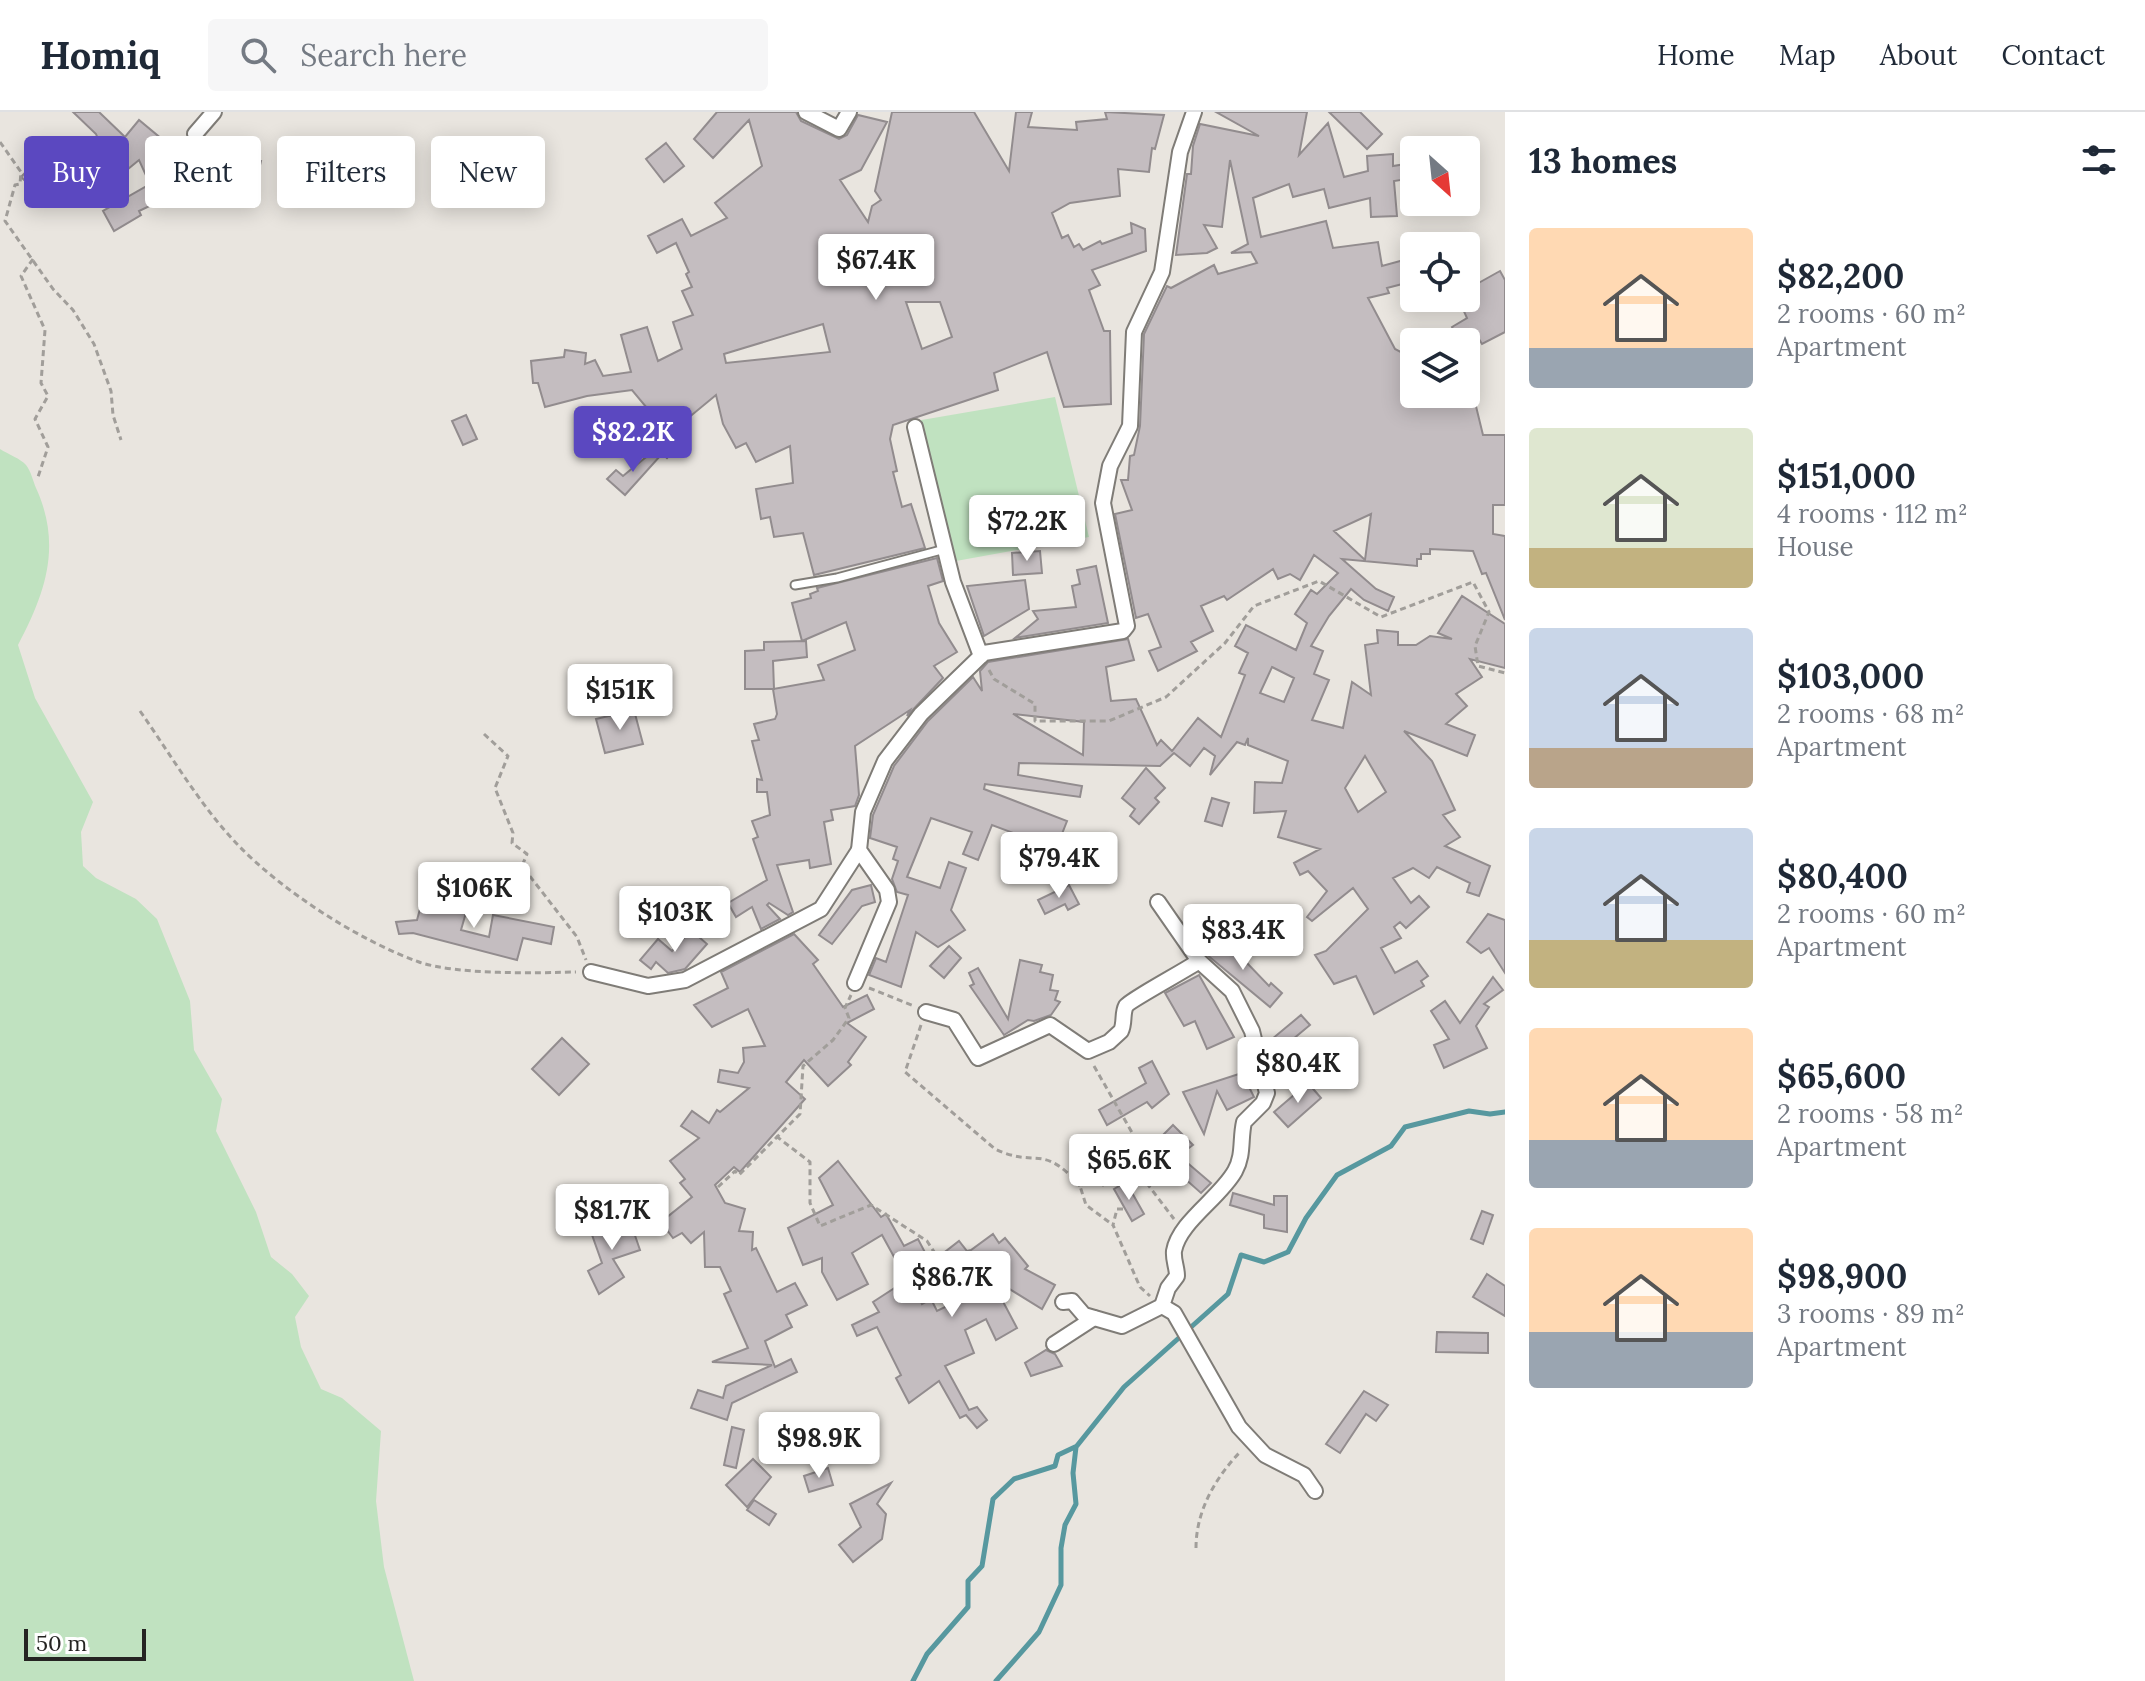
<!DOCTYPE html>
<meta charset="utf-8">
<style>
body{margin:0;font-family:Lora,serif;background:#f6f6f7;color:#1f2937;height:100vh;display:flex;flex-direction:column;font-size:30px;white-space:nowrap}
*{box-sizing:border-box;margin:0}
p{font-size:26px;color:#747a83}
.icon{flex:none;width:44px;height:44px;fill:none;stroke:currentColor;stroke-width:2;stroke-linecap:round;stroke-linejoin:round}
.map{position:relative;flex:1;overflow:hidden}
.sheet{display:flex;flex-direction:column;background:#fff;width:640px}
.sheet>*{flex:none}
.banner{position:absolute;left:24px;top:24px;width:760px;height:72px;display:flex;gap:16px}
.needle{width:52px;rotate:153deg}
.tools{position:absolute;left:1400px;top:24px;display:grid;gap:16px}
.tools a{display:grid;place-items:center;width:80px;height:80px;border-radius:8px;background:#fff;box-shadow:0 4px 20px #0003;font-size:40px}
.scale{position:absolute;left:24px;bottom:20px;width:122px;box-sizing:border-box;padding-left:8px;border:4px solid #252422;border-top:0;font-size:22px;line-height:28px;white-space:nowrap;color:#252422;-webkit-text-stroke:6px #fff;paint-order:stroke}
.price{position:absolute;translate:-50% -68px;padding:0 18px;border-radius:8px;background:#fff;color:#222;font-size:26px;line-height:52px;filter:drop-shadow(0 2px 4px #0008)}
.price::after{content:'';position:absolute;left:50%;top:48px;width:24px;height:18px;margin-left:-12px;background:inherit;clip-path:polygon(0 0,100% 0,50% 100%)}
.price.on{background:#5b48c0;color:#fff}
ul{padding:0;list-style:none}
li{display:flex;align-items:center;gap:24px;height:200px;padding:0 24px}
li span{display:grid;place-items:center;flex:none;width:224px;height:160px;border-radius:8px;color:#555}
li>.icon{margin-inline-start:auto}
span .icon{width:96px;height:96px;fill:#fffc;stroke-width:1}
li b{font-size:34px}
h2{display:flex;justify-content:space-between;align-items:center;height:96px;padding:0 24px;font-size:34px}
.chip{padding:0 28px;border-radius:8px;background:#fff;box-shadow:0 4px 20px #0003;font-size:28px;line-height:72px}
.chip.on{background:#5b48c0;color:#fff}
header{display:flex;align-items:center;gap:48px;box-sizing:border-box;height:112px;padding:0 40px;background:#fff;border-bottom:2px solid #e0e1e3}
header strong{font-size:38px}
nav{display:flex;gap:44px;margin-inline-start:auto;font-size:28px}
.search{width:560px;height:72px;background:#f6f6f7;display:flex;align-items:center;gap:20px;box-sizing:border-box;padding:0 28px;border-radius:8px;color:#747a83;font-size:30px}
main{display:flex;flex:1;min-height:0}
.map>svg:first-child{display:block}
</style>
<header>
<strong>Homiq</strong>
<div class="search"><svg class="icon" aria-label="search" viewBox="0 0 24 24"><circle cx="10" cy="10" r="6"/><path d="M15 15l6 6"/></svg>Search here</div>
<nav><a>Home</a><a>Map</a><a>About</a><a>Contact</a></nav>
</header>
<main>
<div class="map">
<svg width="1505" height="1569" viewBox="0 0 1505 1569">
<rect width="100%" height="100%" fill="#e9e5df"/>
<g fill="#c0e2c0">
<polygon points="1055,285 1089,425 945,451 910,310"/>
<path d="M0,337C8,342 21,347 26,353C31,359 33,369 36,376C62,433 46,480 18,533L35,586L93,690L81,720L83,754L96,766L136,787L157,807L190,889L194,938L222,987L216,1019L256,1100L271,1145L292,1162L309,1184L295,1205L301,1235L321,1277L342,1286L381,1319L376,1389L384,1455L414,1569H0Z"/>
</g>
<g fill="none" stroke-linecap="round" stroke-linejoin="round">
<g stroke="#57989f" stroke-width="5">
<polyline points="913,1569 927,1542 968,1495 968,1469 982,1454 993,1387 1014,1367 1055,1354 1058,1343 1075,1335"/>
<polyline points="996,1569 1039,1520 1061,1473 1061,1436 1065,1413 1076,1392 1073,1361 1076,1335 1124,1275 1228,1182 1241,1143 1264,1150 1288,1140 1306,1106 1337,1063 1391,1034 1405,1015 1469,999 1490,1002 1505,1000"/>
</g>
</g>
<g fill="#c4bdc0" stroke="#928c8e" stroke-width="2" fill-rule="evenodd">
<polygon points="73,0 99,0 125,25 139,8 181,43 173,54 181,79 139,99 141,103 114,119 103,99 150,72 139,48 128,57 122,49 102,69 105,73 83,90 61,61 98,27 96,22"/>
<path d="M717,0H796L801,9L839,27L847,23L858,3L887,10L861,58L840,68L868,110L872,94L881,88L875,79L892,0H974L1009,59L1016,0H1032L1028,15L1077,18L1076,10L1107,7L1105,0L1164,3L1155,37L1152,36L1149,60L1118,57L1120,84L1070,91L1052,101L1062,126L1068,123L1074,135L1079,132L1083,138L1100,129L1102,132L1132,121L1131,111L1145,117L1146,139L1092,158L1100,173L1089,178L1104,219H1110L1111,292L1064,295L1047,240L994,261L998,278L893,313L890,327L897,359L893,360L902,395L911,392L925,436L814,463L803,421L774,425L770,405L761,407L756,377L793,371L790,334L756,350L746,331L736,336L723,312L716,283L687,307L683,303L665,322L678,334L667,346L638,318L657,308L632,278L587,284L545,295L538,271H533L531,249L564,245L565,238L586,241L585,252L595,248L603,264L631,260L621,223L647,215L658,249L682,237L673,210L693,203L682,179L692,175L686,162L689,160L676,131L657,141L648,124L682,107L691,124L727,106L715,91L762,54L749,8L713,46L694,27ZM906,190H940L952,225L922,237ZM823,212L830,240L726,251L724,242Z"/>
<path d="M1216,0H1307L1299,43L1328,11L1344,65L1368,59L1367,44L1393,42V54L1412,51L1413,66L1394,69L1397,104L1371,105L1370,86L1329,96L1324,77L1293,85L1289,72L1253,86L1261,125L1326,109L1333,136L1378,130L1382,154L1411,146L1414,169L1387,176L1389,181L1368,186L1395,237L1414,247V282H1473L1483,323H1505V393H1493V422L1505,424V508L1486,461L1482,462L1473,439L1430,437V442H1421V447H1417V454L1342,447L1376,477L1394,485L1388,499L1364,488L1351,477L1329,504L1311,534L1323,539L1314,562L1329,568L1312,608L1343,616L1352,570L1371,583L1365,533L1378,531L1377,518L1398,520V533H1416L1430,524L1452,527L1438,521L1462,484L1505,512V556L1470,547L1482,565L1456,582L1467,594L1446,612L1475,623L1467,644L1404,619L1432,649L1455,698L1443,703L1460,725L1445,734L1490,754L1479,784L1467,780L1470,771L1437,755L1429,766L1413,756L1393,766L1411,791L1419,784L1429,795L1406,816L1400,810L1394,815L1401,826L1381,836L1395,861L1417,849L1428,864L1421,869L1424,874L1374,902L1356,864L1334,872L1315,843L1326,839L1368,797L1353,776L1312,809L1307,805L1327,779L1308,759L1300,763L1294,751L1320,737L1278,725L1286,699L1254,701L1255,670L1282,671L1288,649L1248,633V626L1245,633L1237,630L1210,663L1215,644L1204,636L1190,654L1174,641L1160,654L1019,651L1018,663L1082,674L1080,685L985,672L984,677L1067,709L1056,737L992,713L978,748L963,742L972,720L931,706L907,765L940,776L949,750L966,756L951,798L965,818L938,835L916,820L901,875L869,863L876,846L886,850L908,783L897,780L892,767L898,749L893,747L897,735L870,726L873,703L894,654L928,609L973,565L982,579L980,559L988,550L1128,527L1134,548L1106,555L1111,589L1136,587L1157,633L1161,628L1172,639L1198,606L1221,625L1245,563L1239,561L1248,541L1235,534L1246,513L1296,538L1307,511L1295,502L1311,478L1317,482L1338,461L1314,443L1300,468L1290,462L1278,467L1273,457L1227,488L1224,484L1201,494L1213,519L1191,530L1197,539L1158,559L1149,539L1161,535L1148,502L1136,506L1115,402L1132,398L1121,368H1128L1130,344L1134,343L1140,314L1144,222L1167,174L1171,176L1214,153L1218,162L1257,151L1251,140L1231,141L1248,132L1230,48L1222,115L1204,113L1217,136L1207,141L1176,143L1187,62H1191L1193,34L1200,12L1259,24ZM1371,402L1365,448L1334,419ZM1272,555L1294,566L1284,590L1260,581ZM1013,602L1084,610L1083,643ZM1365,644L1386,680L1358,700L1345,676Z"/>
<polygon points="1329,0 1360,0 1382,22 1367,37"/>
<polygon points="666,31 684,54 664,70 646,47"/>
<polygon points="235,43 261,49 256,70 243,67 245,60 232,57"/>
<polygon points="38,47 64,70 46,89 21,65"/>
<polygon points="1500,159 1505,168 1505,220 1482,232 1479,227 1472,237 1461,230 1452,215 1467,206 1458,186 1466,186 1466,178"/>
<polygon points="466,303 477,327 463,333 452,309"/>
<polygon points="656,337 661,343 625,383 607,367 616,358 623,364"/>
<polygon points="1040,439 1042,461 1013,463 1012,441"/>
<polygon points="937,446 943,469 928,474 939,511 957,540 934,554 943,566 907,604 910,598 855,634 859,683 855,694 831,698 833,708 824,710 831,752 810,756 809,748 777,753 793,800 788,803 769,791 767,793 780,807 761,817 752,795 736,805 728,791 767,768 753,727 758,725 752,709 770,703 767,680 757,680 757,667 762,668 752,629 759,628 754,612 775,607 777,602 773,577 824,568 818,553 855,538 846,510 802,529 792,491 811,486 810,482 818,479 817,476"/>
<polygon points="1096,454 1108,511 1015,526 1038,507 1033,499 1076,495 1072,474 1080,472 1077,458"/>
<polygon points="1025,468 1029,497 984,524 967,474"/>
<polygon points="806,529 807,545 773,549 774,577 745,577 745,539 764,538 764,530"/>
<polygon points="634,598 643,632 605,641 596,607"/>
<polygon points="1146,656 1165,676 1155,686 1159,690 1139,712 1130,704 1135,697 1122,686"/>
<polygon points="1212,686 1229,691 1222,714 1205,709"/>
<polygon points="871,773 875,790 862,794 832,832 819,823 852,778"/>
<polygon points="1069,773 1079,792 1068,798 1065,792 1045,802 1038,788"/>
<polygon points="696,778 711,795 688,817 665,793 679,780 686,788"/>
<polygon points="423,786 467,797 461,818 489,825 493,803 554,815 551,832 523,826 517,848 413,821 399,822 396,810 417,808"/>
<polygon points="1275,801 1285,812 1264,831 1254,820"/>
<polygon points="1488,802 1505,808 1505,861 1489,836 1481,841 1467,830"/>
<polygon points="691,818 707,832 685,857 668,861 656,850 651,857 640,848 658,827 672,839"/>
<polygon points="794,822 818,848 813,852 843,895 867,883 874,897 847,911 866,925 848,950 851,953 828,974 804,948 786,970 805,987 740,1060 734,1055 715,1073 725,1091 745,1097 739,1119 753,1120 752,1138 756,1136 777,1180 795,1171 807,1193 786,1203 792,1215 765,1229 775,1255 791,1247 797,1260 732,1291 727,1308 691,1296 698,1278 723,1286 726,1274 772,1253 712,1250 748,1236 724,1182 731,1179 720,1155 705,1155 704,1120 691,1131 682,1121 673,1126 661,1110 692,1085 680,1071 685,1067 670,1049 699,1026 681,1014 692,999 709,1011 717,998 720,1000 749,976 718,970 720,958 738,961 744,950 743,936 765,934 748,897 712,915 694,893 728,876 721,860"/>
<polygon points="1223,826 1269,874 1271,871 1282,881 1270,895 1206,842"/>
<polygon points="949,834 961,846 944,866 930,854"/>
<polygon points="1020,848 1042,853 1040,860 1053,863 1050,878 1058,879 1055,888 1060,890 1051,903 1034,909 1028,908 1004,923 970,874 974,872 969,861 978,856 1008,907"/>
<polygon points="1199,863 1234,925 1207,937 1195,909 1184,914 1165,881"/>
<polygon points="1493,865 1503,878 1484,892 1489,895 1476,914 1487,936 1444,956 1434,933 1449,927 1431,899 1445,889 1460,911"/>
<polygon points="1301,903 1310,913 1281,937 1272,927"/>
<polygon points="562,926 589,952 559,983 532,957"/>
<polygon points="1152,949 1169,982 1152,996 1147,990 1107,1013 1099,998 1146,971 1139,956"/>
<polygon points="1242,961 1254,985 1227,998 1217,979 1204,1022 1183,980"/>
<polygon points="1308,971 1321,986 1288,1015 1274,1000"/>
<polygon points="1173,1013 1193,1033 1178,1044 1160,1026"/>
<polygon points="1184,1048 1211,1071 1201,1081 1175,1058"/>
<polygon points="838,1049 881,1105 886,1102 904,1134 918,1127 930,1150 904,1163 882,1123 852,1141 868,1172 837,1188 822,1160 822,1146 803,1153 788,1116 833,1093 819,1066"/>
<polygon points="1126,1070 1144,1102 1132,1109 1114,1077"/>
<polygon points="1233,1081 1274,1093 1274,1084 1287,1084 1287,1120 1264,1116 1264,1103 1230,1093"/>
<polygon points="1482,1099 1493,1103 1483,1132 1471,1127"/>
<polygon points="629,1106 640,1138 613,1147 624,1165 599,1182 588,1159 602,1151 591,1120"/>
<polygon points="993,1122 999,1131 1005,1126 1028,1154 1025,1157 1055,1173 1042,1197 990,1165 1017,1216 996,1228 986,1207 965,1218 974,1241 945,1254 969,1298 977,1295 987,1308 977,1316 966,1303 960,1306 939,1269 909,1291 896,1266 901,1263 877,1215 857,1224 852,1213 879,1200 873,1190 910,1166 922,1192 931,1187 937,1199 970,1183 966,1174 971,1172 954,1150 949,1153 941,1143 959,1129 967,1139 971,1138"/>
<polygon points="1487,1162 1505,1174 1505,1204 1473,1185"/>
<polygon points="1437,1220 1488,1221 1488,1241 1436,1240"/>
<polygon points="1046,1238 1055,1242 1062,1254 1031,1264 1025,1251"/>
<polygon points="1364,1279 1388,1293 1376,1309 1366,1302 1340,1341 1326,1332"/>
<polygon points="732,1315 744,1318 736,1356 724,1353"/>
<polygon points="753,1347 771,1365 747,1395 726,1373"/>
<polygon points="828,1356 833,1373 809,1380 804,1364"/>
<polygon points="891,1371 877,1392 886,1402 882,1427 853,1450 839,1433 861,1415 850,1392"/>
<polygon points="754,1388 776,1402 769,1413 747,1398"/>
</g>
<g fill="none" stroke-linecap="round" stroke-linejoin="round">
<defs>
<polyline id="service" points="795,473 837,466 945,437"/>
<g id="minor">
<polyline points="806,0 839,17 849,0"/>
<polyline points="195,22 214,0"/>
<polyline points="915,315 953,470 981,544"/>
<path d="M1158,790L1199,849L1232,879L1252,919L1267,981L1263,991L1244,1010C1240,1027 1244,1043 1235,1059C1220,1086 1179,1110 1174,1139C1173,1148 1177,1155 1177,1164L1168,1176L1162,1194L1174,1201L1239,1315L1265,1343L1304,1363L1315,1379"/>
<polyline points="591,860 648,874 685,868 821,797 859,738"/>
<polyline points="855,871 889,790 887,778 859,738 863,700 885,649 921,602 984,541 1123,519 1127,514 1103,391 1110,354 1130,314 1134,220 1162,160 1180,40 1194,0"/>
<path d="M926,900L954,908L978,946L1050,913L1088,939L1109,930L1121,919C1125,911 1122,901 1126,894C1130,888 1188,857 1199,849"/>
<polyline points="1063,1190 1072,1189 1084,1203 1122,1214 1162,1194"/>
<polyline points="1054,1232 1094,1206"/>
</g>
</defs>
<use href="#service" stroke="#7f7c77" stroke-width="11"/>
<use href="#minor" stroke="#7f7c77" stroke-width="18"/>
<g stroke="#a19e9a" stroke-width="3" stroke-dasharray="6 4" stroke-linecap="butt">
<polyline points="0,30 21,60 20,72 15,73 5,109 53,177 73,198 94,232 111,279 113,303 121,328"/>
<polyline points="33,147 21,164 45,218 41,271 48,284 35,307 48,335 37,368"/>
<polyline points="989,558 994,567 1035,592 1035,609 1109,609 1166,585 1225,531 1254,494 1319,469 1381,505 1473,470 1489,500 1475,534 1478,554 1505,561"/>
<path d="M140,599C171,643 199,692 237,732C282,779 358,828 419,850C457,863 535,861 576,860"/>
<polyline points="484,622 508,644 495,676 513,721 512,731 527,742 522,754 577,825 586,848"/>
<polyline points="869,876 914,894"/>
<path d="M921,913L905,960L995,1037C1037,1057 1042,1030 1080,1074"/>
<polyline points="1094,954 1134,1024 1126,1044 1106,1053 1080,1074 1086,1093 1113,1113"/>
<polyline points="776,1024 810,1050 810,1091 820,1114 871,1093 927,1129 947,1160 968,1163"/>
<polyline points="1091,1064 1103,1073 1123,1059 1136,1057 1174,1107"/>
<polyline points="718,1075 735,1059 739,1063 800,1002 803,954 833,928 849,906 845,896 851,883"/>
<polyline points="1123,1097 1117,1097 1113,1113 1140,1175 1150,1184"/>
<path d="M1196,1436C1196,1399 1215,1366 1241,1339"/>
</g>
<use href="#service" stroke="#fff" stroke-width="7"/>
<use href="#minor" stroke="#fff" stroke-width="14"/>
</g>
</svg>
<div class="tools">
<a><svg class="needle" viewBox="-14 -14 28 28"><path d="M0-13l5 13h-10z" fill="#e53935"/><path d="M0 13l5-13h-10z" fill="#747a83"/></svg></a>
<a><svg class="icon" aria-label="locate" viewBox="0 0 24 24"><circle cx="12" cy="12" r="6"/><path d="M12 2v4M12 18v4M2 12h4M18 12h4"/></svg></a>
<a><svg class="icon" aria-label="layers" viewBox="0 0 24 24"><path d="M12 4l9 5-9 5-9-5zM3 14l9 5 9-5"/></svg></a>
</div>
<div class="scale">50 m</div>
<b class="price" style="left:876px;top:190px">$67.4K</b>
<b class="price on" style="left:633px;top:362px">$82.2K</b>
<b class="price" style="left:1027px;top:451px">$72.2K</b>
<b class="price" style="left:620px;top:620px">$151K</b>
<b class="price" style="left:1059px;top:788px">$79.4K</b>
<b class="price" style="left:474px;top:818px">$106K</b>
<b class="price" style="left:675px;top:842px">$103K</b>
<b class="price" style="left:1243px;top:860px">$83.4K</b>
<b class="price" style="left:1298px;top:993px">$80.4K</b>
<b class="price" style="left:1129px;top:1090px">$65.6K</b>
<b class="price" style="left:612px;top:1140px">$81.7K</b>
<b class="price" style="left:952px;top:1207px">$86.7K</b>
<b class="price" style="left:819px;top:1368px">$98.9K</b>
<div class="banner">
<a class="chip on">Buy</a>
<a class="chip">Rent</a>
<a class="chip">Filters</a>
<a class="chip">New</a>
</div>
</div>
<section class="sheet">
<h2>13 homes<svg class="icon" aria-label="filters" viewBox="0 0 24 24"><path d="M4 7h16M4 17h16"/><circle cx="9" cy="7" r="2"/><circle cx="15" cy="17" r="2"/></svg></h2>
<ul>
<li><span style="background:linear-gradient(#ffd9b3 75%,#9aa5b1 0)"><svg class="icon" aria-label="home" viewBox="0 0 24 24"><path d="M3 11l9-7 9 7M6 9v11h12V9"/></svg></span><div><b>$82,200</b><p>2 rooms · 60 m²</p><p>Apartment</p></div></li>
<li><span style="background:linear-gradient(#dfe7d0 75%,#c2b280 0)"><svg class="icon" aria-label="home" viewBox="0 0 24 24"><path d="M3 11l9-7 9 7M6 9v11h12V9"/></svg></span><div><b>$151,000</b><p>4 rooms · 112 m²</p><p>House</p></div></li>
<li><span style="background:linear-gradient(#c9d6e8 75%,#b9a48a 0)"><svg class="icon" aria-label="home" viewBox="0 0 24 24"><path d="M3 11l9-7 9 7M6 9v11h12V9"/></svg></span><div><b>$103,000</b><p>2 rooms · 68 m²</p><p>Apartment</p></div></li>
<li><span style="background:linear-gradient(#c9d6e8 70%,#c2b280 0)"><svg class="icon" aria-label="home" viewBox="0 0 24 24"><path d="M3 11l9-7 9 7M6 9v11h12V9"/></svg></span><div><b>$80,400</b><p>2 rooms · 60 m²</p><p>Apartment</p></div></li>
<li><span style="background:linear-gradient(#ffd9b3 70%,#9aa5b1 0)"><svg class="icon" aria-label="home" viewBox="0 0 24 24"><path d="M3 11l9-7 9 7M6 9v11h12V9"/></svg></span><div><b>$65,600</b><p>2 rooms · 58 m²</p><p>Apartment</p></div></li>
<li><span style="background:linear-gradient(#ffd9b3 65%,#9aa5b1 0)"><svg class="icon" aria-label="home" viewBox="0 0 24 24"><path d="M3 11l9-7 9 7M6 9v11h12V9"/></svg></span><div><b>$98,900</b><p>3 rooms · 89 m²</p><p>Apartment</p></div></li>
</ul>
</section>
</main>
